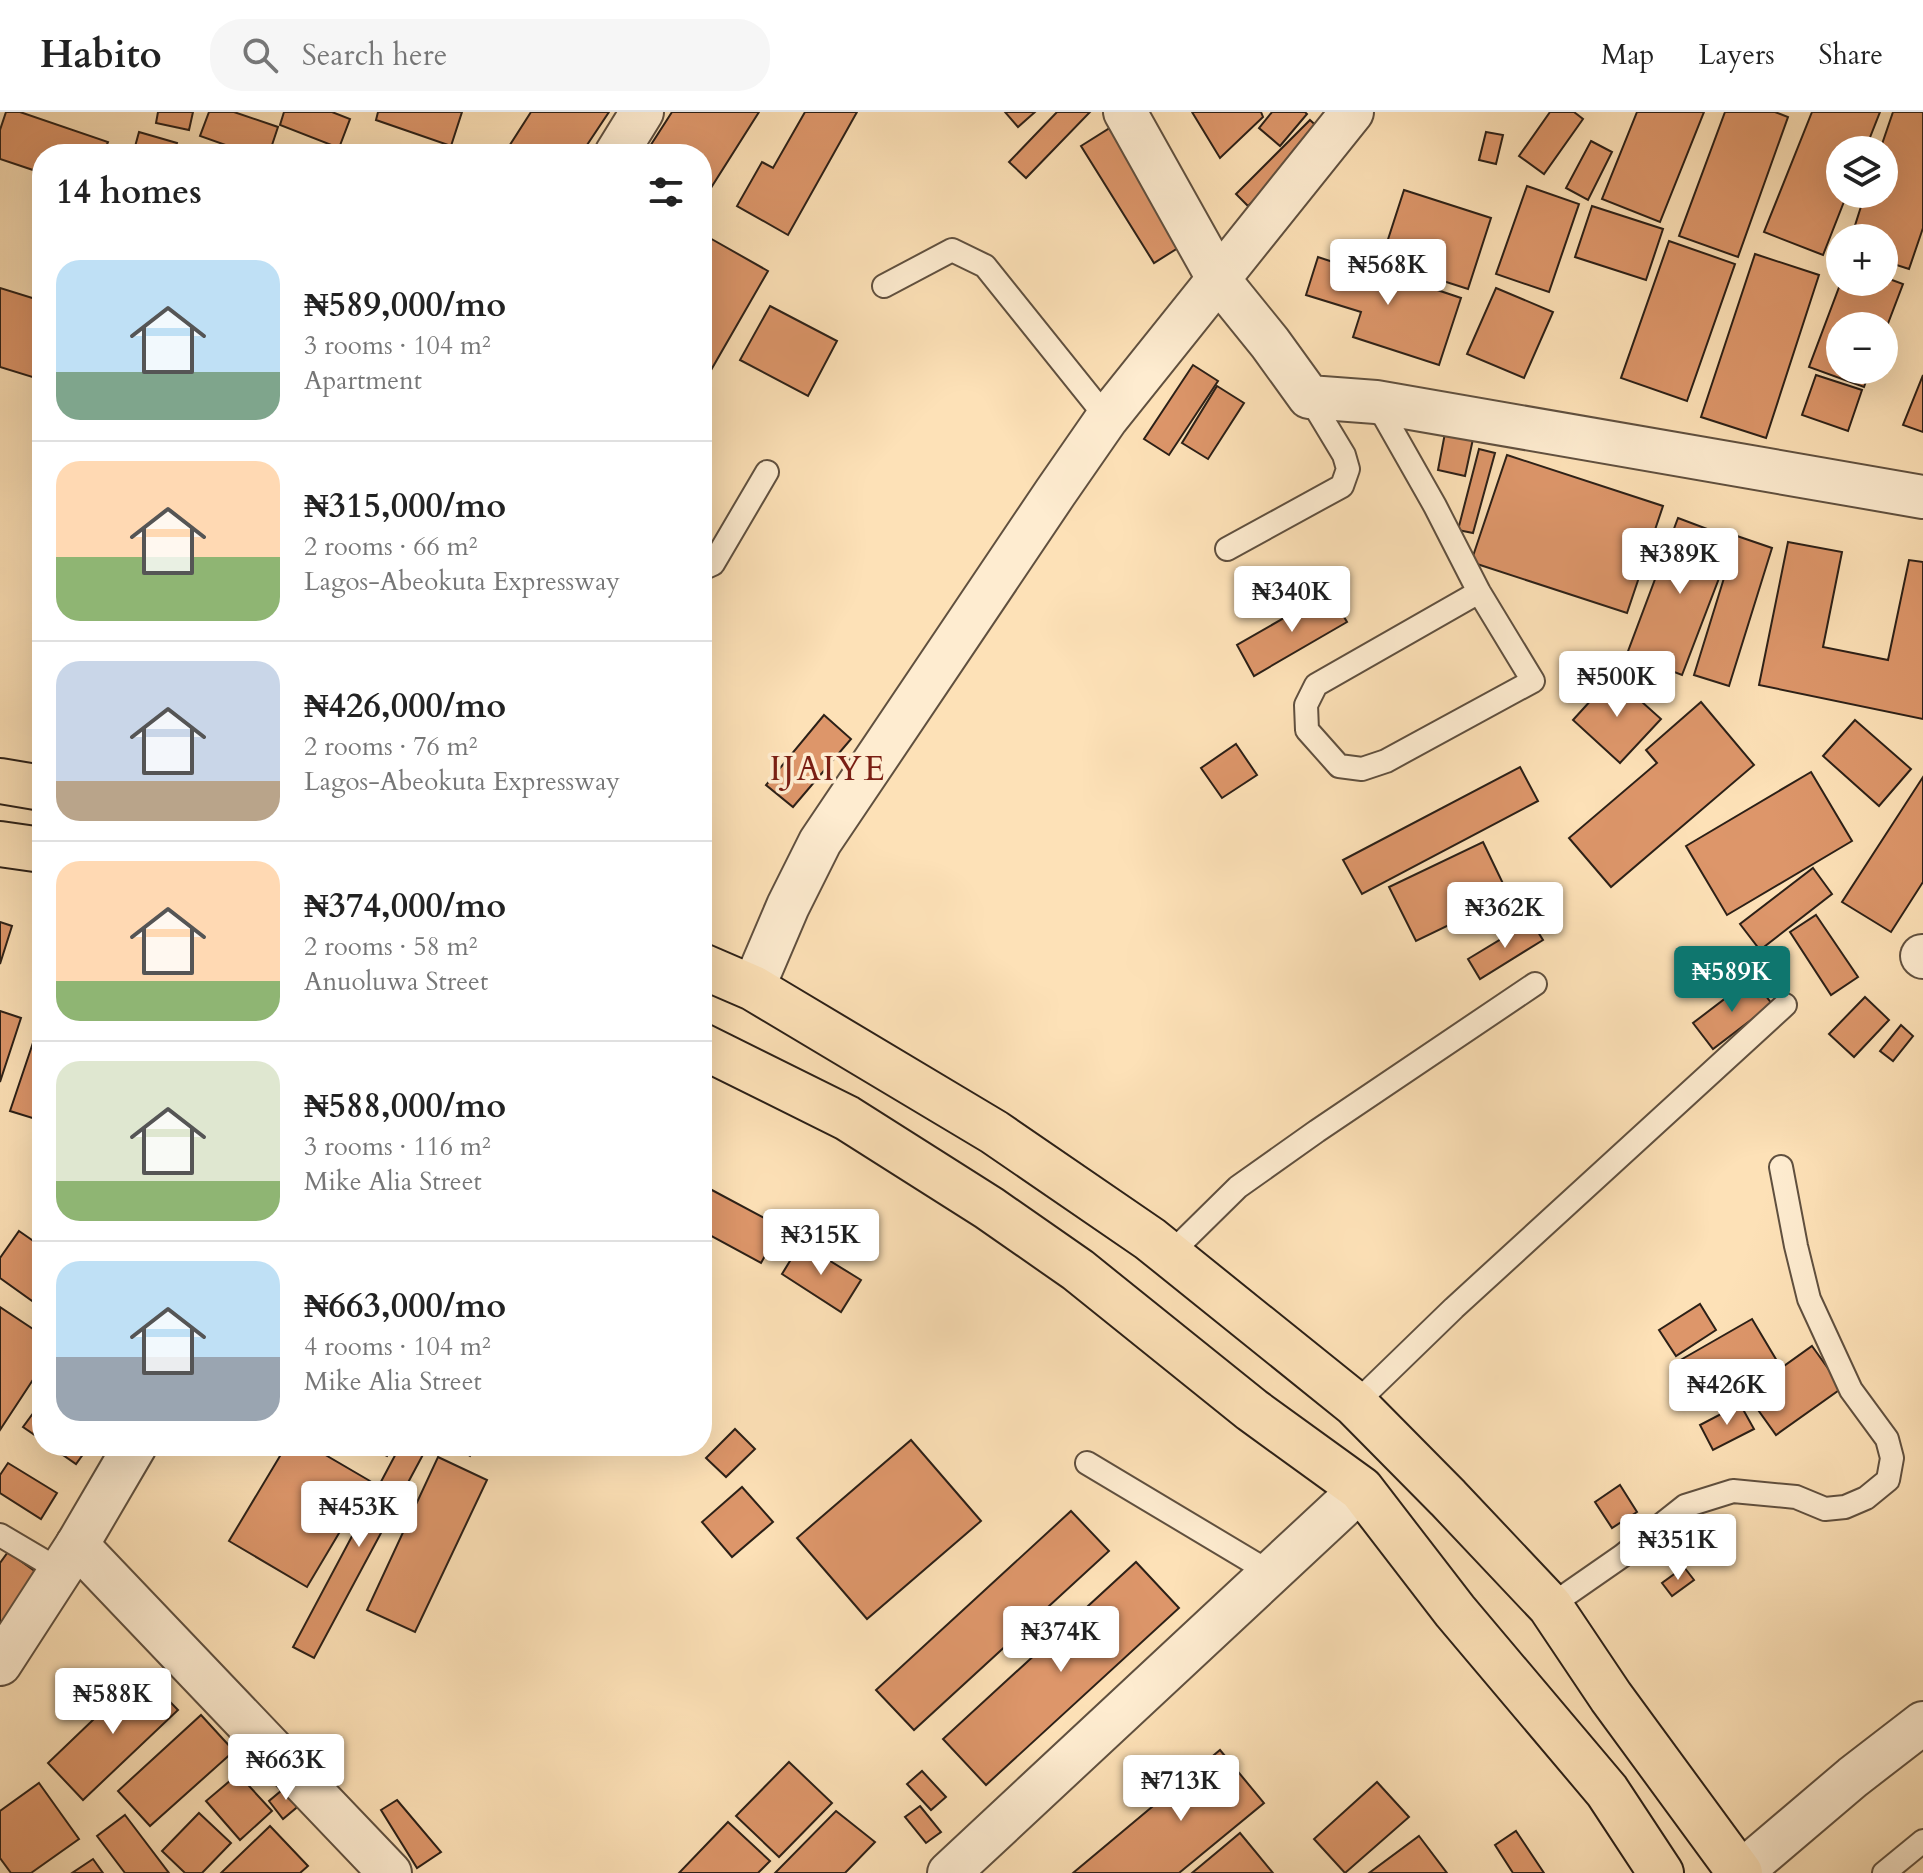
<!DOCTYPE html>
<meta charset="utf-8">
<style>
body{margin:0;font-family:Cardo,serif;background:#f6f6f6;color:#222;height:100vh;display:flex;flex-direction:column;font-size:30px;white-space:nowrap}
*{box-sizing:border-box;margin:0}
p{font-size:26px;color:#767676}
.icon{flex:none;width:44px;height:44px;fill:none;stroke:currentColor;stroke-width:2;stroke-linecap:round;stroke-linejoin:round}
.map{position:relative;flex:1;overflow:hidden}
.side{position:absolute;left:32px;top:32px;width:680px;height:1312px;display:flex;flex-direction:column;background:#fff;border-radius:32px;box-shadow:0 8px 32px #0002}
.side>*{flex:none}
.buttons{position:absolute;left:1826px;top:24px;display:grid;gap:16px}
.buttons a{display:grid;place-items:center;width:72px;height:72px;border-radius:50%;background:#fff;box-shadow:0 8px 32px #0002;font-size:40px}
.price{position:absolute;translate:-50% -68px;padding:0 18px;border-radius:8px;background:#fff;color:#222;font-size:26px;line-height:52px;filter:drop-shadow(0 2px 4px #0008)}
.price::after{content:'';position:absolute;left:50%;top:48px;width:24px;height:18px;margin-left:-12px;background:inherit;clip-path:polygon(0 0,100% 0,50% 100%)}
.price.on{background:#0f766e;color:#fff}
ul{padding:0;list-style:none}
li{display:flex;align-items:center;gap:24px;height:200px;padding:0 24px}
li+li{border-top:2px solid #e0e0e0}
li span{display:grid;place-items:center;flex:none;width:224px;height:160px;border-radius:24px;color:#555}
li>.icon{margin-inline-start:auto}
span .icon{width:96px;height:96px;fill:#fffc;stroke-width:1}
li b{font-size:34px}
h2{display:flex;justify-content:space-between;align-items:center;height:96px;padding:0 24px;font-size:34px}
header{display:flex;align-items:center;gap:48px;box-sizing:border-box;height:112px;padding:0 40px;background:#fff;border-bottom:2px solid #e0e0e0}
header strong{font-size:38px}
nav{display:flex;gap:44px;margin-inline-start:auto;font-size:28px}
.search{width:560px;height:72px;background:#f6f6f6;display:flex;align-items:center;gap:20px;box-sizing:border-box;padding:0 28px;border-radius:32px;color:#767676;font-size:30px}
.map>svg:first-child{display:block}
</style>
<header>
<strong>Habito</strong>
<div class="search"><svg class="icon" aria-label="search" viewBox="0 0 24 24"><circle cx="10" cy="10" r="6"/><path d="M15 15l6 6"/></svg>Search here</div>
<nav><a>Map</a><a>Layers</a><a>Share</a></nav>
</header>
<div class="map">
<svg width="1923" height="1761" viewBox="0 0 1923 1761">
<rect width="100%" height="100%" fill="#fde1b7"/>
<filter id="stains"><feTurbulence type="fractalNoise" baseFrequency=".0025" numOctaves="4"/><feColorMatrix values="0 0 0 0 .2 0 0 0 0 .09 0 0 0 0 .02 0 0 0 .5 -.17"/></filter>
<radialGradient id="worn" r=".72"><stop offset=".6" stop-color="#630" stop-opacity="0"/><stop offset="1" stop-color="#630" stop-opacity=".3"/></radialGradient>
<g fill="#dd966a" stroke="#2c2017" stroke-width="2">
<polygon points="6,0 20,0 108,30 103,42 42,42 42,61 0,47 0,18"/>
<polygon points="158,0 193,0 189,18 156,11"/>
<polygon points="209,0 234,0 278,15 269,42 251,42 200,24"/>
<polygon points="284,0 332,0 350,7 339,36 280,13"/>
<polygon points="378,0 462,0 451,34 376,8"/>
<polygon points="531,0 609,0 581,42 504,42"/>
<polygon points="672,0 759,0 702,90 702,42 645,42"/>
<polygon points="805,0 857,0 788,123 737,94 762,50 773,56"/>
<polygon points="1005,0 1035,0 1018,15"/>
<polygon points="1057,0 1090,0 1026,66 1009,50"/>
<polygon points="1192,0 1261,0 1263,5 1220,46"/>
<polygon points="1272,0 1305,0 1307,2 1280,34 1259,16"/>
<polygon points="1550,0 1574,0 1583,7 1544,62 1519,44"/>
<polygon points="1637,0 1704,0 1660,110 1602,87"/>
<polygon points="1725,0 1775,0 1788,5 1738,145 1679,124"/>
<polygon points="1812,0 1880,0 1865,38 1840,38 1840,82 1847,82 1823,143 1764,120"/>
<polygon points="1893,0 1923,0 1923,116 1909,157 1884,149 1884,126 1851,126 1865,82 1884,82 1884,38 1880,38"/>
<polygon points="1310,8 1323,20 1248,94 1236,82"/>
<polygon points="1113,14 1186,131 1154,151 1081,34"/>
<polygon points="139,20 177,31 174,42 133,42"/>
<polygon points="1486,20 1503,23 1496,52 1479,48"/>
<polygon points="1591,29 1612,40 1588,88 1566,76"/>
<polygon points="1527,74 1579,92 1549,180 1496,162"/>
<polygon points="1404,78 1491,106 1468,177 1381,149"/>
<polygon points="1592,94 1663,117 1646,168 1575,145"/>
<polygon points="708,125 768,159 707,265 702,262 702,135"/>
<polygon points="1669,129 1735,152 1687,289 1621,266"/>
<polygon points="1755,142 1819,163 1766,326 1701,305"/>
<polygon points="1336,144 1461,186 1439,253 1353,225 1361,200 1306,183 1318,145 1333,150"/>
<polygon points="1884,165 1903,172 1884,222 1884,214 1840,214 1840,258 1870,258 1864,275 1809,255 1841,170 1884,170"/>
<polygon points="0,176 42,189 42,268 0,255"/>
<polygon points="1496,176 1553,200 1524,266 1467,242"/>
<polygon points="770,194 837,229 808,284 740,248"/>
<polygon points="1193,253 1218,269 1169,343 1144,327"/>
<polygon points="1816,263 1862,278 1848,319 1802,303"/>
<polygon points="1923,263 1923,320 1903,313"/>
<polygon points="1217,274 1244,291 1208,347 1182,331"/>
<polygon points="1445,321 1473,327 1465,364 1438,358"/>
<polygon points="1479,337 1495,341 1473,421 1458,418"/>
<polygon points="1507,343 1663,394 1627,501 1471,450"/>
<polygon points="1678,406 1734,427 1682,563 1627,542"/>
<polygon points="1737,424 1772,436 1729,574 1694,563"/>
<polygon points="1788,430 1842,440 1823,535 1888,548 1909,448 1923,450 1923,607 1759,573"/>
<polygon points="1329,480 1347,510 1254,564 1237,533"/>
<polygon points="1613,564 1661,607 1620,651 1573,608"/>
<polygon points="1701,590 1754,653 1611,775 1569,726 1657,651 1646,638"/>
<polygon points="824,603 851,627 793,695 766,673"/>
<polygon points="1855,608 1911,657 1879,694 1823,644"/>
<polygon points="1236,632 1257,663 1222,686 1201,656"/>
<polygon points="1520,655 1538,689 1362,782 1343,748"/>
<polygon points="1811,660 1852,729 1727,803 1686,734"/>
<polygon points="1923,665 1923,770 1891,820 1842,790"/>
<polygon points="1483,730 1509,784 1416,829 1389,775"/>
<polygon points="1813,756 1832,782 1760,838 1740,812"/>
<polygon points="1816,803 1858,865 1831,883 1790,820"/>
<polygon points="1531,809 1543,828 1480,867 1468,847"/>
<polygon points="0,810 12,814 0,852"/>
<polygon points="1752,866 1772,892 1713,937 1693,911"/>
<polygon points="1865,885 1889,908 1854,945 1829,922"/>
<polygon points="0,899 21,906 0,970"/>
<polygon points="42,904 42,1009 10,999"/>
<polygon points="1901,913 1913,924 1893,949 1880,939"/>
<polygon points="710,1077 781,1115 761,1151 702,1119 702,1091"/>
<polygon points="19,1119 42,1135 42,1196 0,1166 0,1146"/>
<polygon points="801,1131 861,1168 841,1200 782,1162"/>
<polygon points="1700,1192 1716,1218 1676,1244 1659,1218"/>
<polygon points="0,1195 42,1223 42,1254 0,1318"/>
<polygon points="1752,1207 1777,1249 1702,1292 1677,1250"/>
<polygon points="1812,1234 1842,1276 1776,1323 1746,1281"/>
<polygon points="42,1289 42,1328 23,1315"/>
<polygon points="1740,1292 1754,1317 1713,1338 1700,1313"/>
<polygon points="735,1317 755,1337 726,1365 706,1346"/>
<polygon points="911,1328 981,1409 867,1507 797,1426"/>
<polygon points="50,1334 89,1334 76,1352"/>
<polygon points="286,1334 310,1334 370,1369 307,1475 229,1429"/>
<polygon points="366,1334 392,1334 387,1344"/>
<polygon points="400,1334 422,1334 426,1337 314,1546 293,1535"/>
<polygon points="453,1334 476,1334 470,1344"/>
<polygon points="438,1345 487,1368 415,1520 367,1498"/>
<polygon points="8,1351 57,1381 41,1407 0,1381 0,1363"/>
<polygon points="1620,1373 1637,1400 1612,1416 1595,1390"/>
<polygon points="742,1375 773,1410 732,1445 702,1410"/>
<polygon points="1071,1399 1109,1439 914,1618 876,1578"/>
<polygon points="8,1440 43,1465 0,1523 0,1451"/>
<polygon points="1136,1450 1179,1496 986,1673 943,1627"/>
<polygon points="1684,1455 1694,1468 1672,1484 1662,1471"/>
<polygon points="142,1561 178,1598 83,1688 48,1651"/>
<polygon points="201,1603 234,1639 150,1714 118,1679"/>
<polygon points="1220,1638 1264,1691 1179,1761 1073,1761"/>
<polygon points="789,1650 832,1691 779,1745 736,1704"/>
<polygon points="922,1659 946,1685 931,1698 907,1672"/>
<polygon points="238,1662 272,1699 240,1728 206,1689"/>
<polygon points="1377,1670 1409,1705 1345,1761 1314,1727"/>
<polygon points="39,1671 79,1727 31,1761 11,1761 0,1746 0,1699"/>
<polygon points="288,1673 302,1691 283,1707 269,1689"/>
<polygon points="397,1688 441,1740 417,1756 381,1698"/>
<polygon points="920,1694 941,1720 926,1731 905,1705"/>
<polygon points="836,1699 875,1730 845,1761 775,1761"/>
<polygon points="199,1701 231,1731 202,1761 185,1761 162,1739"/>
<polygon points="125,1703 169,1761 125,1761 97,1724"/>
<polygon points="728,1710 770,1749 758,1761 679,1761"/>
<polygon points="270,1714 308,1754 300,1761 221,1761"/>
<polygon points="1516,1719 1544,1761 1513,1761 1495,1733"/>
<polygon points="1240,1721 1273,1761 1192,1761"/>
<polygon points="1419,1724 1447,1761 1369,1761"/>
<polygon points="93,1747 103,1761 72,1761"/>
</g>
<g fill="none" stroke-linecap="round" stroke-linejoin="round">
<defs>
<g id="service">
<polyline points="884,174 952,138 985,154 1107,306"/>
<polyline points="1376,290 1435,394 1479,480 1533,569 1386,649 1362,657 1339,654 1307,618 1306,593 1316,573 1479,480"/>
<polyline points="1227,437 1342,374 1348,357 1344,343 1309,285"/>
<polyline points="702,457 713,452 767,360"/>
<polyline points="1169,1143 1238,1075 1317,1019 1535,872"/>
<polyline points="1355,1292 1454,1196 1785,893"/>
<polyline points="1087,1351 1271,1461"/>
<polyline points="0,1423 61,1459"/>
<polyline points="1550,1494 1622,1444 1685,1394 1733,1379 1796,1385 1825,1397 1845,1395 1866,1386 1888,1368 1892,1346 1887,1327 1851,1278 1809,1187 1796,1134 1781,1055"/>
<polyline points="1884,1761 1923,1729"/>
</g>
<g id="minor">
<polyline points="1125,0 1219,168 1270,231 1309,285 1376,290 1923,385"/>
<polyline points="616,42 642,0"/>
<polyline points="1922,844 1923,845"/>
<polyline points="753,876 788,794 820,730 1055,381 1107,306 1352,0"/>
<polyline points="77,1433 390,1761"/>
<polyline points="0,1552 77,1433 135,1334"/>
<polyline points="949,1761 1361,1377"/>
<polyline points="1740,1761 1853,1665 1923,1611"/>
</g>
<g id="trunk">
<polyline points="0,669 42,676"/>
<polyline points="0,732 42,738"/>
<polyline points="702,854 753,876 994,1020 1150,1127 1355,1292 1448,1386 1550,1494 1611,1585 1740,1761"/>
<polyline points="702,934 847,1006 989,1096 1078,1158 1252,1298 1361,1377 1455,1499 1607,1679 1661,1761"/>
</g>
</defs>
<use href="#service" stroke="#60503f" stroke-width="26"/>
<use href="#minor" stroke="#60503f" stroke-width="46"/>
<use href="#trunk" stroke="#2c2017" stroke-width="48"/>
<use href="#service" stroke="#feecd0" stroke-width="22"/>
<use href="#minor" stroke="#feecd0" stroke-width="42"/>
<use href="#trunk" stroke="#fde1b7" stroke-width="44"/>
</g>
<g text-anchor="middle" stroke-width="7" stroke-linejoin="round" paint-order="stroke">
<g font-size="34" letter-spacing="2" fill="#7a1f14" stroke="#feecd0">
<text x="828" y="668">IJAIYE</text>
</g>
</g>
<rect width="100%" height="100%" filter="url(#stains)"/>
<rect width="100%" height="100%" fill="url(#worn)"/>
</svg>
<div class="buttons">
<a><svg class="icon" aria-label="layers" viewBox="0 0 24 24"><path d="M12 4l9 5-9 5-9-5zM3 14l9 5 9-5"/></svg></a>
<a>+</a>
<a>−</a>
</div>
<b class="price" style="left:1388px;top:195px">₦568K</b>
<b class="price" style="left:1680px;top:484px">₦389K</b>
<b class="price" style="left:1292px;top:522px">₦340K</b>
<b class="price" style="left:1617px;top:607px">₦500K</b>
<b class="price" style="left:1505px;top:838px">₦362K</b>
<b class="price on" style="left:1732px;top:902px">₦589K</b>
<b class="price" style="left:821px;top:1165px">₦315K</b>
<b class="price" style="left:1727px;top:1315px">₦426K</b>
<b class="price" style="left:359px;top:1437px">₦453K</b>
<b class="price" style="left:1678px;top:1470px">₦351K</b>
<b class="price" style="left:1061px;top:1562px">₦374K</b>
<b class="price" style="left:113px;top:1624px">₦588K</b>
<b class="price" style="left:286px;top:1690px">₦663K</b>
<b class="price" style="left:1181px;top:1711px">₦713K</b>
<section class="side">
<h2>14 homes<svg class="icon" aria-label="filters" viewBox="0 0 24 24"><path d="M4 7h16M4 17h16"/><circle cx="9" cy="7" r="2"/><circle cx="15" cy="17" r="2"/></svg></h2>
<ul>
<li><span style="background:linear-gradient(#bfe0f5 70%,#7fa58c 0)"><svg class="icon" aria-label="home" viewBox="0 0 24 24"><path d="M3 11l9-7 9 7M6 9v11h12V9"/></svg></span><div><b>₦589,000/mo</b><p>3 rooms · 104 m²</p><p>Apartment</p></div></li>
<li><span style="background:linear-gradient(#ffd9b3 60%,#8fb573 0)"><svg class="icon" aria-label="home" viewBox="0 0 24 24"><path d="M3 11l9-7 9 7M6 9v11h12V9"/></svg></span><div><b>₦315,000/mo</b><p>2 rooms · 66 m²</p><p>Lagos-Abeokuta Expressway</p></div></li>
<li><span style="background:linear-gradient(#c9d6e8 75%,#b9a48a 0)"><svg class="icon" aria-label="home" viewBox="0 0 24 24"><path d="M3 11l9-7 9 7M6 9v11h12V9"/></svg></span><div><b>₦426,000/mo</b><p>2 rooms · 76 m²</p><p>Lagos-Abeokuta Expressway</p></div></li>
<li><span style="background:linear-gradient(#ffd9b3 75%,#8fb573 0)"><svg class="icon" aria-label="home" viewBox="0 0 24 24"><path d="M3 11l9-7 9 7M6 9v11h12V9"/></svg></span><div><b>₦374,000/mo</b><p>2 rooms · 58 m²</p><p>Anuoluwa Street</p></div></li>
<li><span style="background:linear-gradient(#dfe7d0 75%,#8fb573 0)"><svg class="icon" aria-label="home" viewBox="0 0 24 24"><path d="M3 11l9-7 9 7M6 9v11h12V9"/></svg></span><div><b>₦588,000/mo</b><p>3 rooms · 116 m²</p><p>Mike Alia Street</p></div></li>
<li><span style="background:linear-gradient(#bfe0f5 60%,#9aa5b1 0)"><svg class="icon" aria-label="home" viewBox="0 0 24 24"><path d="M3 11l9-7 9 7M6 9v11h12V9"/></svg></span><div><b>₦663,000/mo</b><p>4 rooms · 104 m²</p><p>Mike Alia Street</p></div></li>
</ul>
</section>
</div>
